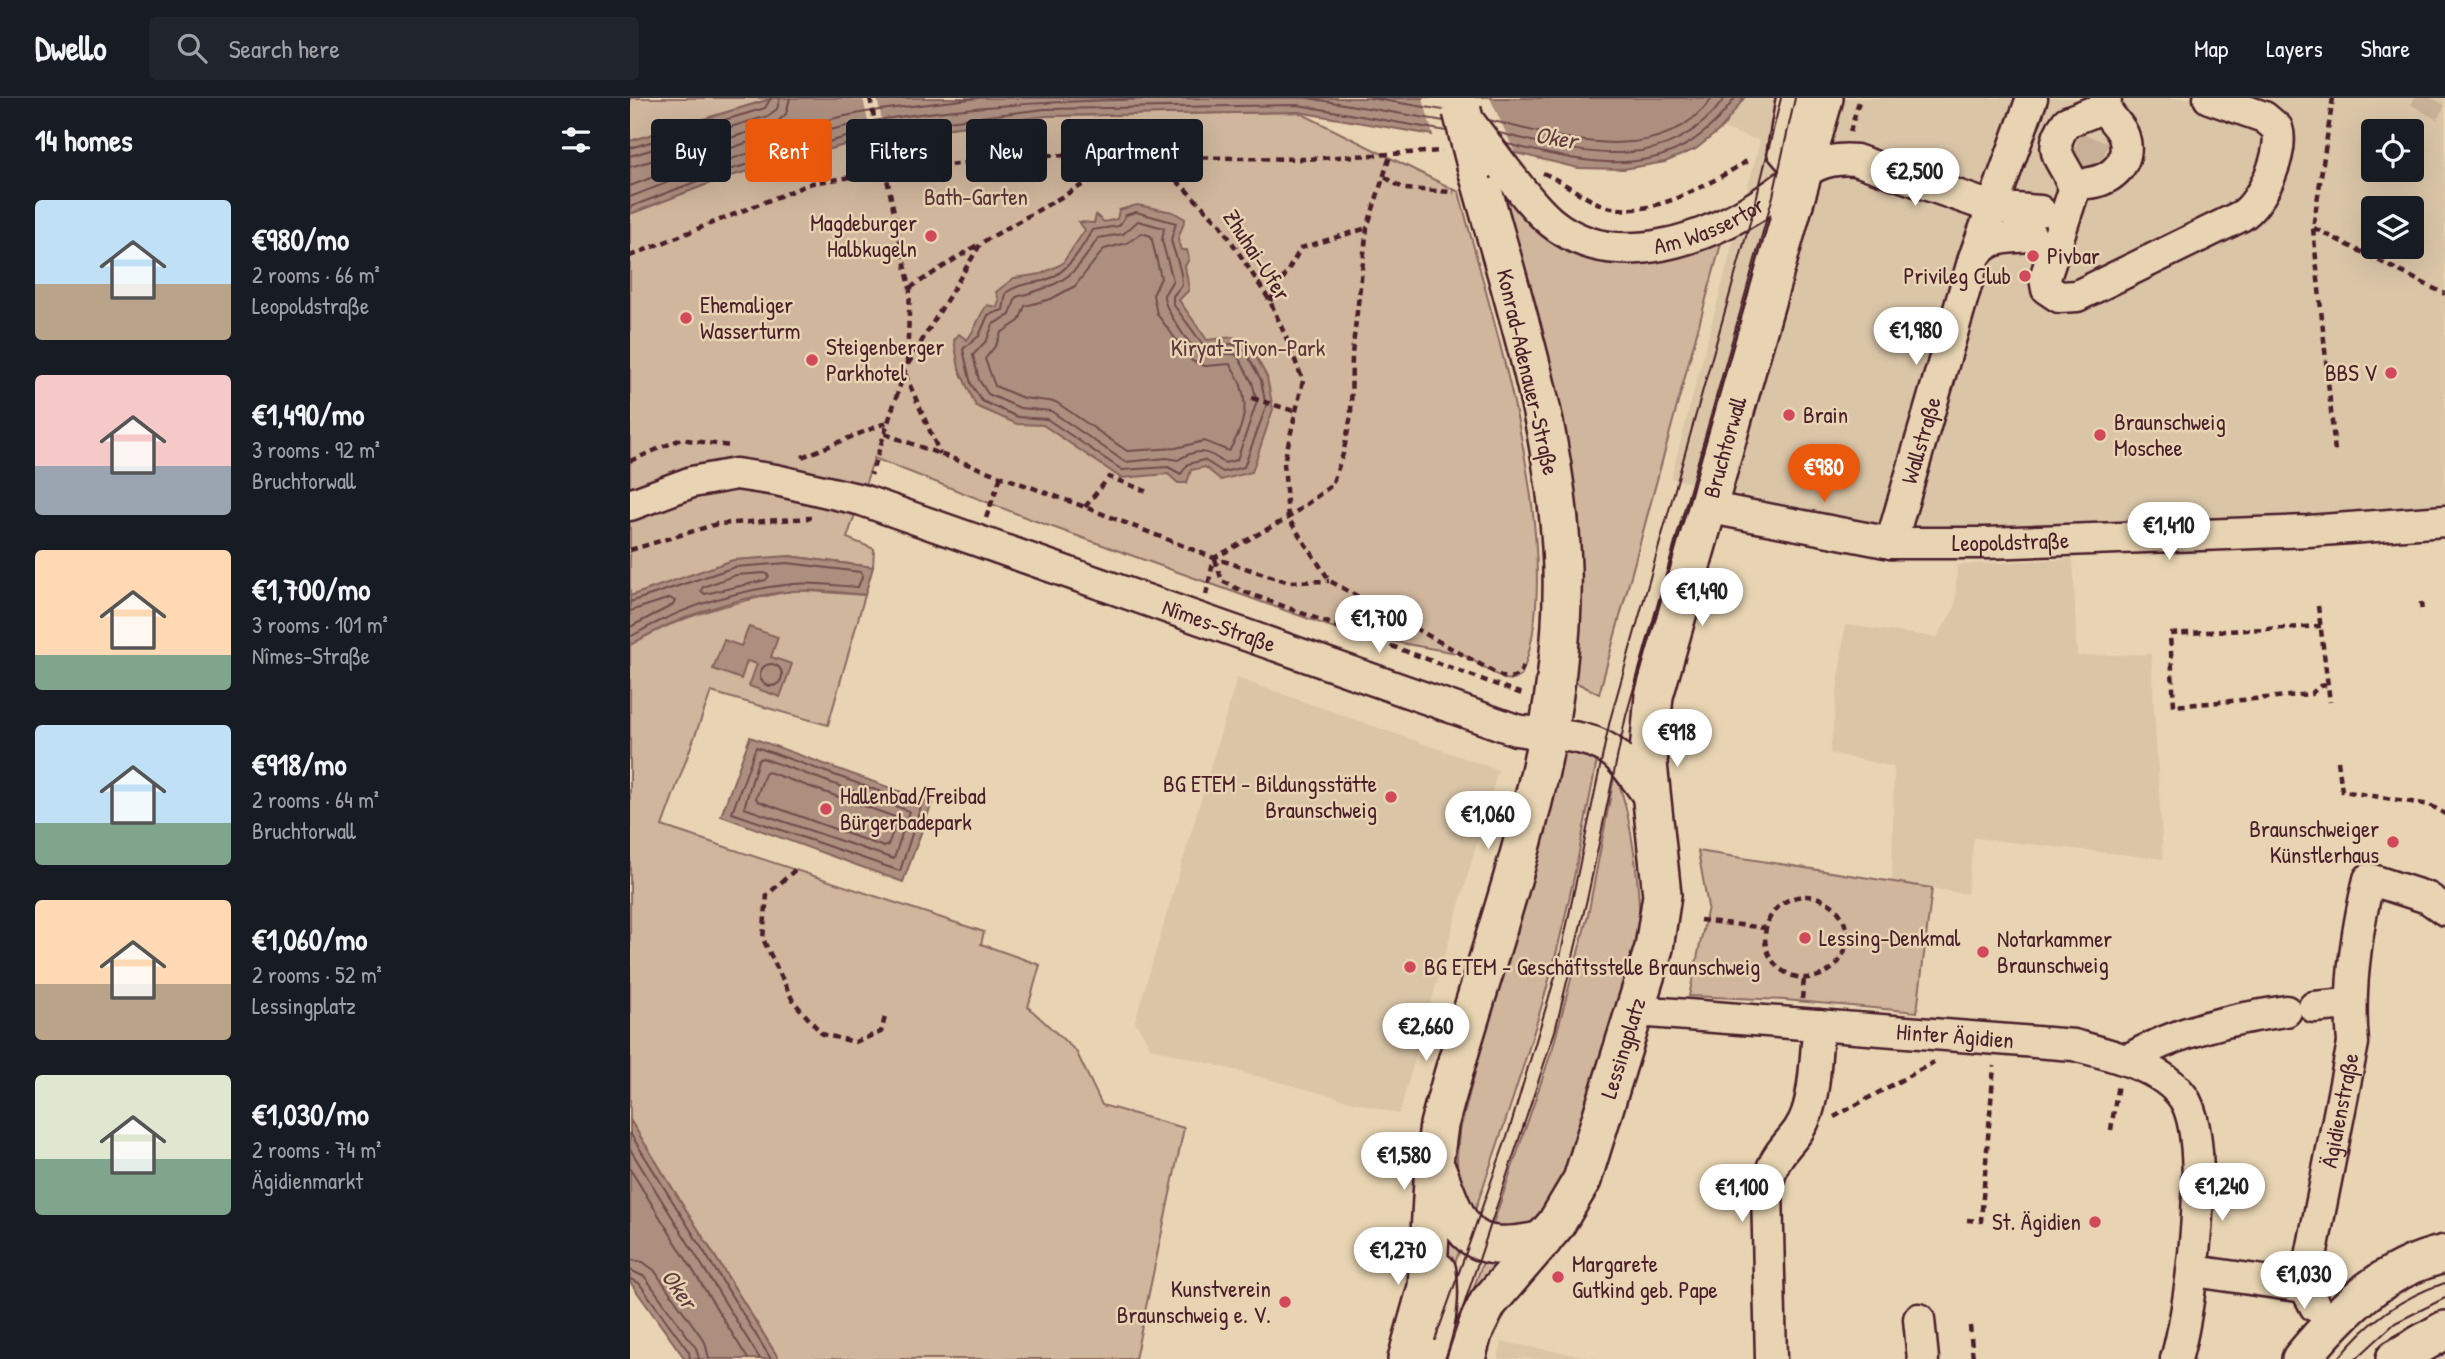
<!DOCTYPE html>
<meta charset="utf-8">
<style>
body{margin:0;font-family:"Patrick Hand",sans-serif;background:#20242c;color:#f1f3f6;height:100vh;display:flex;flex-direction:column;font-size:26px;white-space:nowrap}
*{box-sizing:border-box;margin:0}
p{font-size:23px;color:#9ea1a6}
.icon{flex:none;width:38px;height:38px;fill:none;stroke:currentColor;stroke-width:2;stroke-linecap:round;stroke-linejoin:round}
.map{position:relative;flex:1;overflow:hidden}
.sheet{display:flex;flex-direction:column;background:#171b24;width:630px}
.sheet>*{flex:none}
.hud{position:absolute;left:21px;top:21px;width:665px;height:63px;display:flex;gap:14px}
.tools{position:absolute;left:1731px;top:21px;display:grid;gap:14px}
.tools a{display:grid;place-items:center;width:63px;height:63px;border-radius:7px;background:#171b24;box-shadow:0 7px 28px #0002;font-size:35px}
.price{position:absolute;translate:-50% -60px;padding:0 16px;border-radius:24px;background:#fff;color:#222;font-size:23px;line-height:46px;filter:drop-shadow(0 2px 4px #0008)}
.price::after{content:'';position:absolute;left:50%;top:42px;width:21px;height:16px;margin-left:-10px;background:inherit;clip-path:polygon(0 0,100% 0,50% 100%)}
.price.active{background:#ea580c;color:#fff}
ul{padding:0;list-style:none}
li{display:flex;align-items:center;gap:21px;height:175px;padding:0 35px}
li span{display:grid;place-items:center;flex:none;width:196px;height:140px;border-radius:7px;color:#555}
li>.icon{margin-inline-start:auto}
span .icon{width:84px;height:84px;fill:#fffc;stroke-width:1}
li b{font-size:30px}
h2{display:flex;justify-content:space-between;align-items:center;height:84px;padding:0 35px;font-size:30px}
.chip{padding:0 24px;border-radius:7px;background:#171b24;box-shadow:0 7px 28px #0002;font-size:24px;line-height:63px}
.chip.active{background:#ea580c;color:#fff}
header{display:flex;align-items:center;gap:42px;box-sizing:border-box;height:98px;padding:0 35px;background:#171b24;border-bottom:2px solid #363941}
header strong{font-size:33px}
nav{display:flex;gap:38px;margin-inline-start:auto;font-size:24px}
.search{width:490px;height:63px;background:#20242c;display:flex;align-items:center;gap:18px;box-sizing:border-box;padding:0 24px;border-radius:7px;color:#9ea1a6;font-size:26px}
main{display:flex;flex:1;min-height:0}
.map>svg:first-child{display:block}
</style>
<header>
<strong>Dwello</strong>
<div class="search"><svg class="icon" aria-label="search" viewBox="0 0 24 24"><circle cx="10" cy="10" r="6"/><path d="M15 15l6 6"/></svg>Search here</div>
<nav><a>Map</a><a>Layers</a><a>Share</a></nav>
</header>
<main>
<section class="sheet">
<h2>14 homes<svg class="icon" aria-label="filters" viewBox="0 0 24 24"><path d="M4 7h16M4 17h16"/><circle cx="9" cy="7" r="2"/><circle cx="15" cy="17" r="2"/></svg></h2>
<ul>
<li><span style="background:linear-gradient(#bfe0f5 60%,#b9a48a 0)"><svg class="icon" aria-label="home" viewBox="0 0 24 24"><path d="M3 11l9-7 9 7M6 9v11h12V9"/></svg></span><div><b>€980/mo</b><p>2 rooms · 66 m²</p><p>Leopoldstraße</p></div></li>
<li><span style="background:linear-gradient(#f6c9c9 65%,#9aa5b1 0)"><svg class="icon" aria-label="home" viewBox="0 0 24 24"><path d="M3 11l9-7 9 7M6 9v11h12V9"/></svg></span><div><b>€1,490/mo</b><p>3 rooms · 92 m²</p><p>Bruchtorwall</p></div></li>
<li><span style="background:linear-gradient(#ffd9b3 75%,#7fa58c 0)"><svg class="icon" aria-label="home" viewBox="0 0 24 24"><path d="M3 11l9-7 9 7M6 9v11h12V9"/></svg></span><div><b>€1,700/mo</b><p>3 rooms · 101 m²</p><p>Nîmes-Straße</p></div></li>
<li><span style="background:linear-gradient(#bfe0f5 70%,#7fa58c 0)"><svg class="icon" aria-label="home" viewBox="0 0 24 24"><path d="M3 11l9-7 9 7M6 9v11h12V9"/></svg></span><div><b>€918/mo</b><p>2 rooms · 64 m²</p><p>Bruchtorwall</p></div></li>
<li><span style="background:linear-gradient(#ffd9b3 60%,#b9a48a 0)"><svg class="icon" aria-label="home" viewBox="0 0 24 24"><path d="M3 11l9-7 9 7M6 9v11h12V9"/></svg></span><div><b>€1,060/mo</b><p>2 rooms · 52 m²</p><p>Lessingplatz</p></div></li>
<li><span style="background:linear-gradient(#dfe7d0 60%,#7fa58c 0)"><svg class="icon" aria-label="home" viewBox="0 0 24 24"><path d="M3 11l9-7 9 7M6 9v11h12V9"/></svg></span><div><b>€1,030/mo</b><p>2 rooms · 74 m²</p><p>Ägidienmarkt</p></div></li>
</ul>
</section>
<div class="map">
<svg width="1815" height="1261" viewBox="0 0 1815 1261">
<rect width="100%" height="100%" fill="#e8d4b2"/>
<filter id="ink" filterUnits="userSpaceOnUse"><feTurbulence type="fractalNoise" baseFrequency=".0143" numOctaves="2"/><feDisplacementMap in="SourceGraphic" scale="14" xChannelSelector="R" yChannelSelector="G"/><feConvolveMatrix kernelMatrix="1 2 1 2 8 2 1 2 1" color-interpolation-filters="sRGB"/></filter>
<g filter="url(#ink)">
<g fill="#dac5a7" fill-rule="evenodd">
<path d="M1114,0H1815V413L1272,438L1041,380L1130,43L1092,30ZM1743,33H1782V72H1743ZM1743,110H1782V149H1743Z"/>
<polygon points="1443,461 1447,558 1521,556 1533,761 1344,740 1337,796 1262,784 1264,669 1200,655 1215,527 1307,539 1325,509 1327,467"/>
<polygon points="607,580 868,672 769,1016 521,950 505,923"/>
<polygon points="872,1244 970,1261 868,1261"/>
</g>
<g fill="#cfb69c" stroke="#8c6a64" stroke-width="2">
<polygon points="0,0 144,0 0,43"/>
<path d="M668,14L829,94C861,219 941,457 891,578L884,582L874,581L832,556L721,536L400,421L244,360L217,440L244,451L243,469L159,458L0,498V116L93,80L240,40L416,18Z"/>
<polygon points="863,78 918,139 1092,142 969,596 939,581"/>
<path d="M165,492L235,497L198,627L81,594L32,728L354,834L351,846L410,867L398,909L446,953L472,1007L554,1030L505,1261H149L0,1022V547C52,516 106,504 165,492Z"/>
<path d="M944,650L968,657C954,729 941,801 922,871C899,956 871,1038 842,1121C828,1088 824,1071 829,1036L925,663L932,655Z"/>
<path d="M985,674C1003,721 1013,804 1008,854L935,1083L906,1129L860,1135L923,949L958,817Z"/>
<polygon points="1068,753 1302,790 1287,914 1155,902 1059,898 1078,809"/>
<polygon points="815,1114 833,1143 813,1198"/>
<polygon points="879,1157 835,1215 855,1158"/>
</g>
<g fill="#ac8f7f" stroke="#85625d" stroke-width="2">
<polygon points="144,0 1114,0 1092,30 1066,51 1035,64 994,71 948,70 832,42 668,14 416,18 240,40 93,80 0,116 0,43"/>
<path d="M507,107L543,114L555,121L548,141L551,152H557L559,161L555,168L559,192L549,202L577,242L603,239L619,245L637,279L643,311L622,374L591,382L575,369L561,372L557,385H548L538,376L491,380L413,327L387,326L346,308L329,271L324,242L329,236L337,242C346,231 348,219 357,207L367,209L369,202L366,194L384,180L411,176L432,166L455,132L449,124L464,125L466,117L474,124L487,121L489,112Z"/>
<path d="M159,458L243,469L235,497C212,495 187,491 164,493C107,498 49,518 0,547V498L103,462Z"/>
<polygon points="119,529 148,539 141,559 162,566 150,599 119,588 127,566 117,563 111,581 83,571 94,542 111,548"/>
<polygon points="120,639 302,705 273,784 91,718"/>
<polygon points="0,1022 149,1261 55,1261 0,1184"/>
</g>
<g fill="#e8d4b2">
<polygon points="233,0 247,0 256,41 242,43"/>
<polygon points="793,0 860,0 887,59 804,41"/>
</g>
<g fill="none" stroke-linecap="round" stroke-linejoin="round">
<g stroke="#714c4d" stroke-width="2">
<polyline points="678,0 814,23"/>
<polyline points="740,0 813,12"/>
<path d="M859,22C930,39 1029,73 1082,0"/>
<path d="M869,35C950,55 1037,80 1095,0"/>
<path d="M877,46C967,68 1044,86 1105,0"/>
<polyline points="0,50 135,10 141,0"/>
<polyline points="0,58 138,18 147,11 150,0"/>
<polyline points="0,69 144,27 156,16 160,0"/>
<path d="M0,88C76,58 155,28 236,14C273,8 311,5 348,0"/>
<path d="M0,99C77,69 155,39 237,24C347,5 458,2 570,0"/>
<polyline points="0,109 91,74 238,33 415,11 668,7 816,33"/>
<path d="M506,114L546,125L541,142C545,159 552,169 552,187L543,198V206L574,248L602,246L614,251L631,282L636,309L614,369L593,374L574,362L558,366L551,376L538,369L492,372L417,321L388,319L352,303L341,286L333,251L349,238L358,217L373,212L376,195C387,186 400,186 413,183C436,177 451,152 462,132L489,128L496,117Z"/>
<path d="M508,123L534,130L532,143L543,182L534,197C533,209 562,254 574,257C585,260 596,253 607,257L622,284L627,303L607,362L594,365C578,352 566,350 548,362L537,360L495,364L421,313L390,310L358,296L349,282L343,257L357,242L363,226L380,217L386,199C432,186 442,182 468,140L493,136Z"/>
<path d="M512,135L521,138L531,180L523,197L527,216L562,263L575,268L600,266C621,297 618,322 599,353L574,343L546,350L497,353L426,304L393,300L365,288L355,261L366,247L371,235L389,223L395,208L421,201L445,188L474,151L497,145Z"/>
<polygon points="135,475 139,478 136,482 75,496 71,493 73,489 106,477"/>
<path d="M0,504L105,469L158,465L230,474L233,477L228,489C207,488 184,484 163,486C106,492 49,510 0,539"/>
<polyline points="0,513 40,500 45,503 43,507 0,529"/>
<circle cx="141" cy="577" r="11"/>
<polygon points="126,649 291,708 270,773 102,715"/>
<polygon points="132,660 279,713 264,761 114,710 128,662"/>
<polygon points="138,674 265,719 267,723 258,747 254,749 128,703 126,700 135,676"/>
<polyline points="0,1035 141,1261"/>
<polyline points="0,1051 130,1261"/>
<polyline points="0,1071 118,1261"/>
<polyline points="0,1162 13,1164 24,1172 75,1244 79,1261"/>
<polyline points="0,1172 15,1179 66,1250 69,1261"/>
<polyline points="0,1181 9,1185 59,1254 60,1261"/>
</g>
<g stroke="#c8b097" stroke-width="30" stroke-dasharray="30 15" stroke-linecap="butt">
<polyline points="1794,14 1802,0"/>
<polyline points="1437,110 1469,29 1467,21 1460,15"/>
</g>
<defs>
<g id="minor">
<polyline points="1162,0 1153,53 1172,75"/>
<path d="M1460,15L1437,24C1412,57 1438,63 1444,92L1415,180L1417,191L1429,199L1447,198L1611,118C1632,106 1655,53 1647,30L1634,19L1579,0"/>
<path id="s1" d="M875,71C889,89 903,109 921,124C985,177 1081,140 1140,99C1172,78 1185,58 1226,62L1361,109L1410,113"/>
<path d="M1459,85C1482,82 1502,64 1494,39C1489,23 1473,19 1476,0"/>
<path d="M1344,160C1357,137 1378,140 1401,138"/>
<path id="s2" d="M0,407L62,384L106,376L146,382L232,402L886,632C916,637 962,635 986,657C999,669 1009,686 1020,700"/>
<path id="s3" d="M1076,409L1261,445H1356L1678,433L1815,423"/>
<path id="s4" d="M1261,445L1344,160L1402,0"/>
<polyline points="1684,909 1719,906"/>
<path id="s5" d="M1006,913L1444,947C1480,957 1530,967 1553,999C1583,1041 1561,1212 1546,1261"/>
<path d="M1497,962C1547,933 1600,921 1656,913"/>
<polyline points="1564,1173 1675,1189 1685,1208"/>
<path id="s6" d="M1675,1189L1723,945C1718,890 1726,835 1739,781L1798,800L1815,812"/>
<polyline points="1289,1221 1293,1261"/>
<path d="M798,1261C809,1233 815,1201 810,1171"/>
<path d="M1141,1261L1137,1091C1143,1048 1166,1047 1177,1015C1186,988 1185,955 1189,927"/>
</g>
<g id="major">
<path d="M808,1074C832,1139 840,1158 913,1142"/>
<path d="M777,1261L797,1189L804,1064L809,1027C857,845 937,662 932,470C928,332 882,200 846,67"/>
<path id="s7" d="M836,1261L843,1235L858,1205L926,1126L952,1082L1024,850L1032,797L1018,665L1024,598L1194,0"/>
<path d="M1671,1261C1711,1213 1752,1170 1815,1156"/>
<polyline points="1765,1261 1815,1232"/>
</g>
</defs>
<use href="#minor" stroke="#4a1f2b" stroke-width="35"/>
<use href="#major" stroke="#4a1f2b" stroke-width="42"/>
<g stroke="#4a1f2b" stroke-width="4.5" stroke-dasharray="7 5" stroke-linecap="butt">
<polyline points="240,0 280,190 277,266 241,377"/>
<polyline points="1703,0 1683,130 1705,354"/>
<polyline points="1220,34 1230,0"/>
<path d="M521,57L590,126L640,203L658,244L673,283L654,364L658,420L700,483L873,579C886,581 889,578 894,567"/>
<path d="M913,75C935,84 954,101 975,108C1017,123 1081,85 1117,63"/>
<polyline points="755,79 774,91 824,94"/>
<polyline points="1684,130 1815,196"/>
<polyline points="0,158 182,85 256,74 409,57 674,61 812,53"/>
<polyline points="280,190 350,145"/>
<polyline points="640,203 671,150 737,130"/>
<polyline points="278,266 351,145 503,58"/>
<polyline points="275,276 310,356"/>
<polyline points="622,300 667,314"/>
<polyline points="255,336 455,409 584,460 659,484 699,483"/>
<polyline points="172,359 258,324"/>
<polyline points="0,363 51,341 99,348"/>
<polyline points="455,409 479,379 516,393"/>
<polyline points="356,420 371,378"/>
<polyline points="0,452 87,426 181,420"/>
<polyline points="585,461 592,483 612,493 892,596"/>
<polyline points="576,497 584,460 658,420 702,387 713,356 721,318 722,256 737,130 760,58"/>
<polyline points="1791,504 1792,514"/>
<polyline points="1688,508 1700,604"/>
<polyline points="1691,528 1540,536 1544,608 1681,596 1690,588 1698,587"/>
<polyline points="1708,663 1712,693 1800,707 1815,716"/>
<polyline points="165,772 137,797 133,841 163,903 192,936 225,944 251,934 256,915"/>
<circle cx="1176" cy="839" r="41"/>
<polyline points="1070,822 1135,830"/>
<polyline points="1172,901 1174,881"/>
<polyline points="1204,1019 1304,964"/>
<polyline points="1481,1032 1488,985"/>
<polyline points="1337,1122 1351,1123 1364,968"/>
<polyline points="1340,1228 1343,1261"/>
</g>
<use href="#minor" stroke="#e8d4b2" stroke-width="30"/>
<use href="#major" stroke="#e8d4b2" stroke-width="37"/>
<g stroke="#4a1f2b" stroke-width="2">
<polyline points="805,1242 879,1033 928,869 980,622 1124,110 1151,0"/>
<polyline points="816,1261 925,933 958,797 996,618 1143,98 1165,0"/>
<path d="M1708,1261C1736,1225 1771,1199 1815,1185"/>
<polyline points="1726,1261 1765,1225 1815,1200"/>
</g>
<defs>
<polyline id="minor-bridge" points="838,22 875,71"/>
<polyline id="major-bridge" points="832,13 846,67"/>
</defs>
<use href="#minor-bridge" stroke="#4a1f2b" stroke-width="35" stroke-linecap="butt"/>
<use href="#major-bridge" stroke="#4a1f2b" stroke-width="42" stroke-linecap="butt"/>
<use href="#minor-bridge" stroke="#e8d4b2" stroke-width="30"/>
<use href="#major-bridge" stroke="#e8d4b2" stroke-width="37"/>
</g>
</g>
<g fill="#d1495b" stroke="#e8d4b2" stroke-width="2.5">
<circle cx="301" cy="138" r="7"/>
<circle cx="1403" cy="158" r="7"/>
<circle cx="1395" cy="178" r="7"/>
<circle cx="56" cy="220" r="7"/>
<circle cx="182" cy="262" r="7"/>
<circle cx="1761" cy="275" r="7"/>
<circle cx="1159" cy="317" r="7"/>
<circle cx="1470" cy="337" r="7"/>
<circle cx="761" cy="699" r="7"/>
<circle cx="196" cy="711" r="7"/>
<circle cx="1763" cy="744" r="7"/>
<circle cx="1175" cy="840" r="7"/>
<circle cx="1353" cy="854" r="7"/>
<circle cx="780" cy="869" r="7"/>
<circle cx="1465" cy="1124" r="7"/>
<circle cx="928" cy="1179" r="7"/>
<circle cx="655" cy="1204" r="7"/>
</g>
<g text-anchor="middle" stroke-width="5" stroke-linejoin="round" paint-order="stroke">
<g font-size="23" fill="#5e363c" stroke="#e8d4b2">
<text x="346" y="107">Bath-Garten</text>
<text x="618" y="258">Kiryat-Tivon-Park</text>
</g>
<g font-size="23" fill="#4a1f2b" stroke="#e8d4b2">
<text dy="8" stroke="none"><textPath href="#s1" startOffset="238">Am Wassertor</textPath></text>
<text transform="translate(627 157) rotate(57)" y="8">Zhuhai-Ufer</text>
<text transform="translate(898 274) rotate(77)" y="8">Konrad-Adenauer-Straße</text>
<text dy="8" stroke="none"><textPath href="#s4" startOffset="107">Wallstraße</textPath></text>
<text dy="8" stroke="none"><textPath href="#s7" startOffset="971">Bruchtorwall</textPath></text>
<text dy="8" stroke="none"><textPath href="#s3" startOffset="308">Leopoldstraße</textPath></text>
<text dy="8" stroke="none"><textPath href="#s2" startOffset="618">Nîmes-Straße</textPath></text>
<text dy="8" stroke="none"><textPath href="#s5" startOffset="320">Hinter Ägidien</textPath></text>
<text dy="8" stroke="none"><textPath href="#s7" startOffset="354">Lessingplatz</textPath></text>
<text dy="8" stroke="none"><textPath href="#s6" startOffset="180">Ägidienstraße</textPath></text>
</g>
<g font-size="23" fill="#4a1f2b" stroke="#e8d4b2" text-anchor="start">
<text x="287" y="133" text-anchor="end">Magdeburger<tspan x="287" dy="26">Halbkugeln</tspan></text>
<text x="1417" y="166">Pivbar</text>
<text x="1381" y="186" text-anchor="end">Privileg Club</text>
<text x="70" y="215">Ehemaliger<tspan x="70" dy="26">Wasserturm</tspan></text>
<text x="196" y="257">Steigenberger<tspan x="196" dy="26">Parkhotel</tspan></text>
<text x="1747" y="283" text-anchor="end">BBS V</text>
<text x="1173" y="325">Brain</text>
<text x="1484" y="332">Braunschweig<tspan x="1484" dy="26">Moschee</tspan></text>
<text x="747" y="694" text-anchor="end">BG ETEM - Bildungsstätte<tspan x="747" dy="26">Braunschweig</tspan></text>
<text x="210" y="706">Hallenbad/Freibad<tspan x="210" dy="26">Bürgerbadepark</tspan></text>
<text x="1749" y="739" text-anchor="end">Braunschweiger<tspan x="1749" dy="26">Künstlerhaus</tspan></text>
<text x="1189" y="848">Lessing-Denkmal</text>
<text x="1367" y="849">Notarkammer<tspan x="1367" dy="26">Braunschweig</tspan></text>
<text x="794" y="877">BG ETEM - Geschäftsstelle Braunschweig</text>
<text x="1451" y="1132" text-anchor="end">St. Ägidien</text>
<text x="942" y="1174">Margarete<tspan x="942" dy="26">Gutkind geb. Pape</tspan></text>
<text x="641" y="1199" text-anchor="end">Kunstverein<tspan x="641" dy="26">Braunschweig e. V.</tspan></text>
</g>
<g font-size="24" font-style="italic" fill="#623b40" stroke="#e8d4b2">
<text transform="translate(926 40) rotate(9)" y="8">Oker</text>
<text transform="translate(49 1191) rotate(55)" y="8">Oker</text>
</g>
</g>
</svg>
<div class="tools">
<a><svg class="icon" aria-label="locate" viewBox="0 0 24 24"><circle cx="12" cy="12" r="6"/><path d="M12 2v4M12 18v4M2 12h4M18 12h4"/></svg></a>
<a><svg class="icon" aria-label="layers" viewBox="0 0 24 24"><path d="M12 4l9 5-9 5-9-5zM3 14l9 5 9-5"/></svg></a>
</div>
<b class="price" style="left:1285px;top:110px">€2,500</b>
<b class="price" style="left:1286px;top:269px">€1,980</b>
<b class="price active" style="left:1194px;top:406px">€980</b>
<b class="price" style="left:1539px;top:464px">€1,410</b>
<b class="price" style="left:1072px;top:530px">€1,490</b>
<b class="price" style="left:749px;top:557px">€1,700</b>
<b class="price" style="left:1047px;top:671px">€918</b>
<b class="price" style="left:858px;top:753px">€1,060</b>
<b class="price" style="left:796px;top:965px">€2,660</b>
<b class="price" style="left:774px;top:1094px">€1,580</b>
<b class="price" style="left:1592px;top:1125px">€1,240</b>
<b class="price" style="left:1112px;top:1126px">€1,100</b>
<b class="price" style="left:768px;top:1189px">€1,270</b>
<b class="price" style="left:1674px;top:1213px">€1,030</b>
<div class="hud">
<a class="chip">Buy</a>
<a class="chip active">Rent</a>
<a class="chip">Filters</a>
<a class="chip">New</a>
<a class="chip">Apartment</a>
</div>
</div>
</main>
